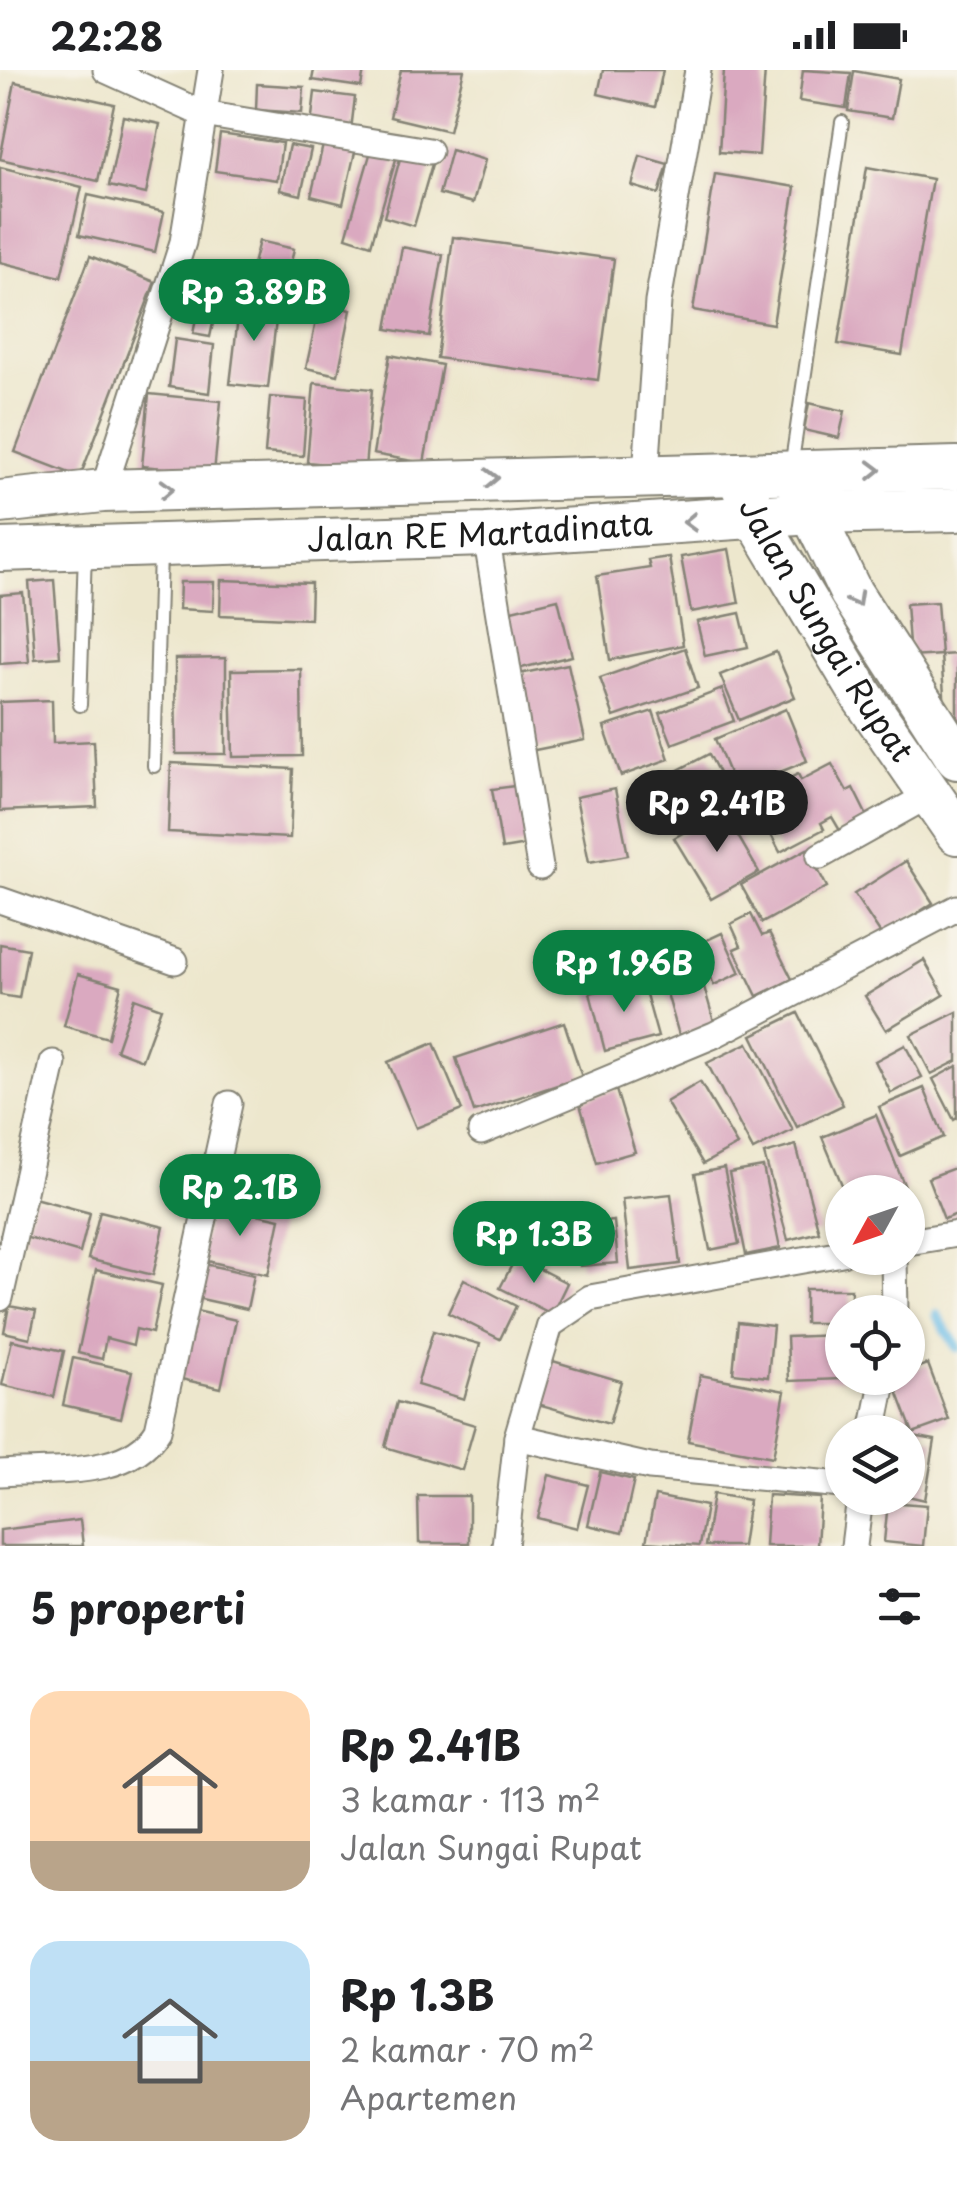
<!DOCTYPE html>
<html lang="id">
<meta charset="utf-8">
<style>
body{margin:0;font-family:"Playpen Sans",sans-serif;background:#f6f6f6;color:#202124;height:100vh;display:flex;flex-direction:column;font-size:38px;white-space:nowrap}
*{box-sizing:border-box;margin:0}
p{font-size:32px;color:#757577}
.icon{flex:none;width:55px;height:55px;fill:none;stroke:currentColor;stroke-width:2;stroke-linecap:round;stroke-linejoin:round}
.map{position:relative;height:1476px;overflow:hidden}
.panel{display:flex;flex-direction:column;background:#fff;flex:1}
.panel>*{flex:none}
.needle{width:65px;rotate:230deg}
.fabs{position:absolute;left:825px;top:1105px;display:grid;gap:20px}
.fabs a{display:grid;place-items:center;width:100px;height:100px;border-radius:50%;background:#fff;box-shadow:0 2px 8px #0004;font-size:50px}
.price{position:absolute;translate:-50% -85px;padding:0 22px;border-radius:35px;background:#0b8043;color:#fff;font-size:32px;line-height:65px;filter:drop-shadow(0 2px 5px #0008)}
.price::after{content:'';position:absolute;left:50%;top:60px;width:30px;height:22px;margin-left:-15px;background:inherit;clip-path:polygon(0 0,100% 0,50% 100%)}
.price.selected{background:#222;color:#fff}
ul{padding:0;list-style:none}
li{display:flex;align-items:center;gap:30px;height:250px;padding:0 30px}
li span{display:grid;place-items:center;flex:none;width:280px;height:200px;border-radius:30px;color:#555}
li>.icon{margin-inline-start:auto}
span .icon{width:120px;height:120px;fill:#fffc;stroke-width:1}
li b{font-size:42px}
h2{display:flex;justify-content:space-between;align-items:center;height:120px;padding:0 30px;font-size:42px}
.status{display:flex;justify-content:space-between;align-items:center;height:70px;padding:0 50px;background:#fff;direction:ltr}
.status svg{height:28px;fill:currentColor}
.map>svg:first-child{display:block}
</style>
<div class="status"><b>22:28</b><svg viewBox="0 0 49 12"><path d="M0 12V9h3v3zM5 12V6h3v6zM10 12V3h3v9zM15 12V0h3v12zM26 1h20v11H26zM47 4h2v5h-2z"/></svg></div>
<div class="map">
<svg width="957" height="1476" viewBox="0 0 957 1476">
<rect width="100%" height="100%" fill="#f7f3e8"/>
<filter id="ink" filterUnits="userSpaceOnUse"><feTurbulence type="fractalNoise" baseFrequency=".01" numOctaves="2"/><feDisplacementMap in="SourceGraphic" scale="20" xChannelSelector="R" yChannelSelector="G"/><feConvolveMatrix kernelMatrix="1 2 1 2 8 2 1 2 1" color-interpolation-filters="sRGB"/></filter>
<filter id="wash" filterUnits="userSpaceOnUse"><feTurbulence type="fractalNoise" baseFrequency=".0048" numOctaves="4" result="noise"/><feDisplacementMap in="SourceGraphic" scale="40" xChannelSelector="R" yChannelSelector="G"/><feGaussianBlur stdDeviation="2.25" result="paint"/><feColorMatrix in="noise" values="0 0 0 0 0 0 0 0 0 0 0 0 0 0 0 0 0 1.4 0 .05"/><feComposite in="paint" operator="in"/></filter>
<g filter="url(#wash)">
<rect width="100%" height="100%" fill="#ede7cd"/>
<g fill="none" stroke-linecap="round" stroke-linejoin="round">
<polyline stroke="#6ebfe9" stroke-width="10" points="937,1245 957,1278"/>
</g>
<g id="blocks">
<g fill="#daa9c0">
<polygon points="314,0 364,0 361,17 312,10"/>
<polygon points="401,0 464,0 449,61 390,47"/>
<polygon points="603,0 663,0 655,37 598,24"/>
<polygon points="724,0 765,0 759,85 719,82"/>
<polygon points="803,0 851,3 846,38 799,31"/>
<polygon points="854,1 899,9 892,48 848,41"/>
<polygon points="15,12 114,34 98,111 0,89"/>
<polygon points="257,14 304,17 302,43 256,40"/>
<polygon points="315,22 355,27 351,60 311,55"/>
<polygon points="123,46 160,54 146,124 109,116"/>
<polygon points="220,64 282,73 277,110 215,101"/>
<polygon points="289,75 311,79 301,125 280,120"/>
<polygon points="323,75 355,82 343,134 311,126"/>
<polygon points="451,80 485,90 473,133 439,124"/>
<polygon points="371,81 396,89 371,175 346,167"/>
<polygon points="401,85 432,94 414,156 384,147"/>
<polygon points="640,86 668,94 659,124 632,116"/>
<polygon points="0,97 82,117 61,207 0,192"/>
<polygon points="867,97 932,109 902,285 838,274"/>
<polygon points="715,104 795,117 773,254 693,240"/>
<polygon points="88,125 164,142 155,182 79,165"/>
<polygon points="453,167 614,189 598,310 437,288"/>
<polygon points="259,171 294,179 286,214 250,206"/>
<polygon points="402,177 443,185 429,266 387,259"/>
<polygon points="90,186 155,212 80,407 15,382"/>
<polygon points="180,212 220,220 210,267 193,264 199,234 176,230"/>
<polygon points="240,230 278,234 268,318 230,314"/>
<polygon points="320,233 351,240 338,305 306,298"/>
<polygon points="175,269 214,275 209,323 169,317"/>
<polygon points="390,285 442,295 424,393 373,384"/>
<polygon points="314,313 372,319 365,398 307,392"/>
<polygon points="149,324 221,331 214,403 142,396"/>
<polygon points="270,327 307,330 303,386 265,383"/>
<polygon points="809,333 845,341 839,368 804,360"/>
<polygon points="729,479 739,533 691,542 681,487"/>
<polygon points="669,487 683,575 610,590 597,506 650,498 648,490"/>
<polygon points="54,510 60,587 35,589 29,512"/>
<polygon points="221,510 311,513 310,549 220,545"/>
<polygon points="180,512 214,512 213,541 179,539"/>
<polygon points="23,523 29,592 0,594 0,525"/>
<polygon points="558,529 572,586 513,600 499,543"/>
<polygon points="937,532 941,585 910,587 906,534"/>
<polygon points="740,543 748,577 705,586 697,552"/>
<polygon points="685,578 698,618 614,647 600,608"/>
<polygon points="776,582 795,627 739,650 720,605"/>
<polygon points="957,584 957,664 947,665 941,585"/>
<polygon points="226,588 226,684 176,684 175,589"/>
<polygon points="568,594 585,670 530,681 514,605"/>
<polygon points="301,599 302,686 233,687 231,600"/>
<polygon points="722,619 734,651 672,674 660,643"/>
<polygon points="52,630 53,673 94,671 97,737 0,741 0,632"/>
<polygon points="786,639 807,691 736,720 715,669"/>
<polygon points="653,641 669,689 621,706 604,657"/>
<polygon points="709,684 731,726 685,750 663,708"/>
<polygon points="171,693 293,699 290,768 168,762"/>
<polygon points="832,694 847,721 853,718 869,750 842,764 832,747 821,753 824,759 780,782 752,728 798,704 801,710"/>
<polygon points="523,715 532,774 502,779 492,719"/>
<polygon points="615,719 628,785 589,792 576,727"/>
<polygon points="723,740 759,802 711,829 674,768"/>
<polygon points="807,779 827,817 762,853 741,815"/>
<polygon points="906,791 933,833 882,866 854,824"/>
<polygon points="751,844 762,866 769,863 792,909 757,926 734,879 741,876 731,854"/>
<polygon points="722,863 740,903 714,915 696,875"/>
<polygon points="0,874 28,879 19,928 0,925"/>
<polygon points="924,890 944,925 886,960 865,926"/>
<polygon points="698,896 715,955 679,965 662,906"/>
<polygon points="78,904 121,916 108,968 64,956"/>
<polygon points="642,910 658,967 605,981 590,923"/>
<polygon points="134,928 161,938 142,990 116,980"/>
<polygon points="957,942 957,991 931,1004 911,965"/>
<polygon points="798,943 843,1035 797,1057 752,965"/>
<polygon points="564,952 582,1007 474,1042 456,988"/>
<polygon points="434,973 462,1040 416,1058 388,992"/>
<polygon points="748,973 793,1060 753,1080 707,993"/>
<polygon points="905,975 922,1007 891,1023 875,991"/>
<polygon points="957,996 957,1048 954,1050 933,1009"/>
<polygon points="700,1012 737,1075 703,1094 666,1032"/>
<polygon points="924,1018 944,1067 900,1086 879,1037"/>
<polygon points="616,1020 635,1082 597,1093 579,1031"/>
<polygon points="876,1045 907,1122 845,1122 822,1067"/>
<polygon points="796,1075 819,1162 788,1170 764,1084"/>
<polygon points="763,1097 780,1178 746,1185 729,1103"/>
<polygon points="957,1097 957,1144 944,1149 928,1108"/>
<polygon points="724,1098 739,1174 710,1180 695,1104"/>
<polygon points="671,1124 680,1194 630,1200 622,1129"/>
<polygon points="34,1128 90,1143 80,1183 24,1167"/>
<polygon points="211,1134 280,1149 268,1205 199,1189"/>
<polygon points="100,1141 164,1157 153,1205 88,1189"/>
<polygon points="614,1151 618,1193 580,1196 576,1155"/>
<polygon points="516,1187 567,1213 552,1244 500,1218"/>
<polygon points="200,1193 254,1205 247,1239 192,1227"/>
<polygon points="96,1200 162,1215 152,1263 136,1259 133,1275 106,1268 102,1289 78,1283"/>
<polygon points="464,1209 516,1236 500,1269 448,1243"/>
<polygon points="805,1219 851,1219 851,1242 842,1242 842,1253 805,1253"/>
<polygon points="9,1236 36,1241 30,1268 4,1262"/>
<polygon points="192,1240 236,1250 221,1318 177,1308"/>
<polygon points="738,1252 773,1256 768,1307 733,1303"/>
<polygon points="433,1261 480,1274 464,1329 417,1315"/>
<polygon points="838,1265 842,1271 842,1309 789,1311 787,1267"/>
<polygon points="12,1270 64,1281 54,1327 2,1315"/>
<polygon points="73,1288 132,1301 121,1348 63,1335"/>
<polygon points="546,1289 621,1311 609,1354 534,1333"/>
<polygon points="928,1294 949,1350 913,1363 892,1308 908,1308 908,1301"/>
<polygon points="700,1305 785,1321 773,1387 688,1371"/>
<polygon points="397,1332 475,1355 462,1400 385,1377"/>
<polygon points="908,1365 935,1370 925,1430 908,1426"/>
<polygon points="600,1402 634,1410 622,1463 588,1455"/>
<polygon points="549,1405 588,1415 577,1458 538,1448"/>
<polygon points="713,1424 749,1430 742,1476 705,1476"/>
<polygon points="768,1425 820,1428 817,1476 765,1476"/>
<polygon points="418,1426 469,1426 469,1473 419,1473"/>
<polygon points="655,1426 706,1436 699,1476 646,1472"/>
<polygon points="888,1432 927,1435 923,1476 884,1472"/>
<polygon points="80,1450 83,1476 0,1476 0,1460"/>
</g>
</g>
</g>
<g filter="url(#ink)">
<use href="#blocks" fill-opacity="0" stroke="#848274" stroke-width="2.5"/>
<g fill="none" stroke-linecap="round" stroke-linejoin="round">
<defs>
<g id="service">
<polyline points="791,398 842,52"/>
<polyline points="80,635 85,481"/>
<polyline points="154,696 160,482"/>
</g>
<g id="minor">
<polyline points="106,0 203,44 429,81"/>
<polyline points="646,403 658,232 698,0"/>
<polyline points="103,421 183,172 211,0"/>
<polyline points="486,465 540,797"/>
<polyline points="820,786 929,725"/>
<polyline points="0,830 175,891"/>
<polyline points="481,1062 714,965 957,838"/>
<polyline points="908,1172 957,1164"/>
<polyline points="894,1188 895,1242"/>
<polyline points="0,1228 53,993"/>
<polyline points="873,1362 884,1308"/>
<polyline points="517,1367 650,1397 842,1415"/>
<path d="M0,1403C51,1399 129,1409 158,1360L229,1034"/>
<polyline points="505,1476 517,1367 550,1255 590,1228 842,1183"/>
<polyline points="854,1476 860,1428"/>
</g>
<g id="primary">
<polyline points="797,412 851,523 957,688"/>
<path id="s1" d="M742,415L757,450L863,627L957,763"/>
</g>
<g id="trunk">
<polyline points="0,432 103,421 957,398"/>
<path id="s2" d="M0,480L486,465L812,443L957,440"/>
</g>
</defs>
<use href="#service" stroke="#848274" stroke-width="16"/>
<use href="#minor" stroke="#848274" stroke-width="29"/>
<use href="#primary" stroke="#848274" stroke-width="46"/>
<use href="#trunk" stroke="#848274" stroke-width="46"/>
<use href="#service" stroke="#fff" stroke-width="12"/>
<use href="#minor" stroke="#fff" stroke-width="25"/>
<use href="#primary" stroke="#fff" stroke-width="42"/>
<use href="#trunk" stroke="#fff" stroke-width="42"/>
</g>
<defs><path id="oneway-chevron" d="M-2-3.5L2.5 0L-2 3.5" fill="none" stroke-width="1.6" stroke-linecap="round" stroke-linejoin="round" transform="scale(2.5)"/></defs>
<g stroke="#999">
<use href="#oneway-chevron" transform="translate(874 400) rotate(-1)"/>
<use href="#oneway-chevron" transform="translate(492 408) rotate(-2)"/>
<use href="#oneway-chevron" transform="translate(167 419) rotate(-2)"/>
<use href="#oneway-chevron" transform="translate(690 452) rotate(178)"/>
<use href="#oneway-chevron" transform="translate(856 530) rotate(61)"/>
</g>
</g>
<g text-anchor="middle" stroke-width="10" stroke-linejoin="round" paint-order="stroke">
<g font-size="32" fill="#1c1c1c" stroke="#f7f3e8">
<text dy="11" stroke="none"><textPath href="#s2" startOffset="480">Jalan RE Martadinata</textPath></text>
<text dy="11" stroke="none"><textPath href="#s1" startOffset="168">Jalan Sungai Rupat</textPath></text>
</g>
</g>
</svg>
<div class="fabs">
<a><svg class="needle" viewBox="-14 -14 28 28"><path d="M0-13l5 13h-10z" fill="#e53935"/><path d="M0 13l5-13h-10z" fill="#757577"/></svg></a>
<a><svg class="icon" aria-label="locate" viewBox="0 0 24 24"><circle cx="12" cy="12" r="6"/><path d="M12 2v4M12 18v4M2 12h4M18 12h4"/></svg></a>
<a><svg class="icon" aria-label="layers" viewBox="0 0 24 24"><path d="M12 4l9 5-9 5-9-5zM3 14l9 5 9-5"/></svg></a>
</div>
<b class="price" style="left:254px;top:274px">Rp 3.89B</b>
<b class="price selected" style="left:717px;top:785px">Rp 2.41B</b>
<b class="price" style="left:624px;top:945px">Rp 1.96B</b>
<b class="price" style="left:240px;top:1169px">Rp 2.1B</b>
<b class="price" style="left:534px;top:1216px">Rp 1.3B</b>
</div>
<section class="panel">
<h2>5 properti<svg class="icon" aria-label="filters" viewBox="0 0 24 24"><path d="M4 7h16M4 17h16"/><circle cx="9" cy="7" r="2"/><circle cx="15" cy="17" r="2"/></svg></h2>
<ul>
<li><span style="background:linear-gradient(#ffd9b3 75%,#b9a48a 0)"><svg class="icon" aria-label="home" viewBox="0 0 24 24"><path d="M3 11l9-7 9 7M6 9v11h12V9"/></svg></span><div><b>Rp 2.41B</b><p>3 kamar · 113 m²</p><p>Jalan Sungai Rupat</p></div></li>
<li><span style="background:linear-gradient(#bfe0f5 60%,#b9a48a 0)"><svg class="icon" aria-label="home" viewBox="0 0 24 24"><path d="M3 11l9-7 9 7M6 9v11h12V9"/></svg></span><div><b>Rp 1.3B</b><p>2 kamar · 70 m²</p><p>Apartemen</p></div></li>
</ul>
</section>
